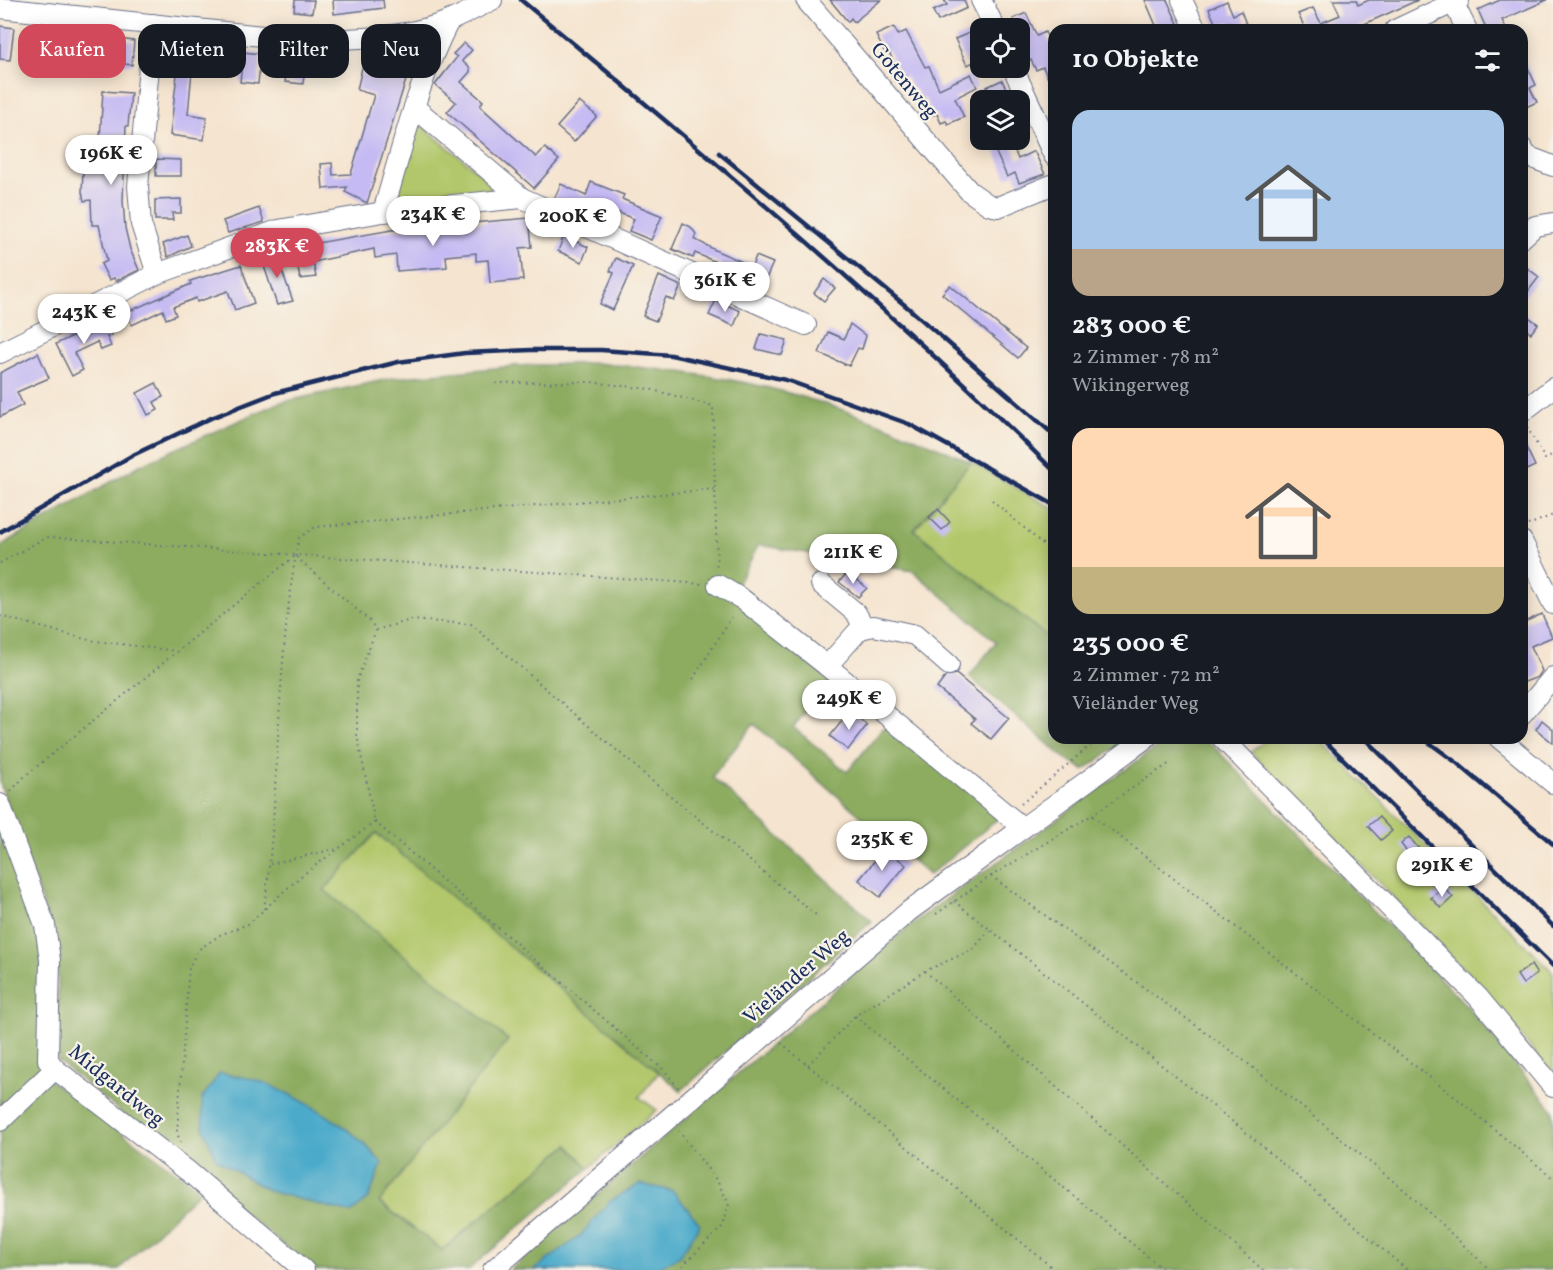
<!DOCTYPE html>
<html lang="de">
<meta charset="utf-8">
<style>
body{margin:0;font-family:Vollkorn,serif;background:#242831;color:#f1f3f6;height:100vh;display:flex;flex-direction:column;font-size:22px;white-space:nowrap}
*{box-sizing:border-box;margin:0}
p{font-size:20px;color:#9ea1a6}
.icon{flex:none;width:33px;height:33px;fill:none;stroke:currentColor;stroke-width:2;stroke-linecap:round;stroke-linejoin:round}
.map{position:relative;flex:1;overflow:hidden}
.details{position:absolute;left:1048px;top:24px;width:480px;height:720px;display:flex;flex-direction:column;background:#171b24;border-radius:18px;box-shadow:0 3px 15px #0003}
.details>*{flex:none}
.top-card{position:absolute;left:18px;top:24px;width:570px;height:54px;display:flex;gap:12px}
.fabs{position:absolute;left:970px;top:18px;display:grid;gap:12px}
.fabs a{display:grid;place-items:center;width:60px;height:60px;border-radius:12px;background:#171b24;box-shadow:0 3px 15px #0003;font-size:30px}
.price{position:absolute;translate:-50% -51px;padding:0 14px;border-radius:21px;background:#fff;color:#222;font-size:20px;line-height:39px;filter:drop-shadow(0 2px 3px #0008)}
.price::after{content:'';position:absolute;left:50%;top:36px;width:18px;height:14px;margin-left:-9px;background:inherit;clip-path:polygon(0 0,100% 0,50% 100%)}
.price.on{background:#d1495b;color:#fff}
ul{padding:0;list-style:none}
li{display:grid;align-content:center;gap:12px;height:318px;padding:0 24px}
li span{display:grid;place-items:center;height:186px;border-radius:18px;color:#555}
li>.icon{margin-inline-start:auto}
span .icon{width:108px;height:108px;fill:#fffc;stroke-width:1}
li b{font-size:26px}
h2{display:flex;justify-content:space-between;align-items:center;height:72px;padding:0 24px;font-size:26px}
.tag{padding:0 21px;border-radius:18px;background:#171b24;box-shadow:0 3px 15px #0003;font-size:21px;line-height:54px}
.tag.on{background:#d1495b;color:#fff}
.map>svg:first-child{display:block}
</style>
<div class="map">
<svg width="1553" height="1270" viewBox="0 0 1553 1270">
<rect width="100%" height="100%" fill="#f7f3e8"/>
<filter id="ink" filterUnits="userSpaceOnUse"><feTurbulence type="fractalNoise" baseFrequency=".0167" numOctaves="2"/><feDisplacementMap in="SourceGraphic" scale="12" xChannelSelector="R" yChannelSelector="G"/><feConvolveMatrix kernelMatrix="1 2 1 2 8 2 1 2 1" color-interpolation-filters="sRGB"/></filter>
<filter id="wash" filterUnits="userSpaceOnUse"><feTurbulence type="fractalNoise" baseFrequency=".008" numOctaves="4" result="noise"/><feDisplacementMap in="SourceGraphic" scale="24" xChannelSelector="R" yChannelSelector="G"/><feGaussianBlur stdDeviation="1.35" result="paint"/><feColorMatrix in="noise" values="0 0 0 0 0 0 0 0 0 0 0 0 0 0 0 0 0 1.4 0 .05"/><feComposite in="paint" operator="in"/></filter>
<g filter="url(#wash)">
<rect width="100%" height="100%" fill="#f5e4cf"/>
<g fill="#b2c76c" stroke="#667b65" stroke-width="1.5">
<polygon points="419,124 501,190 395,201"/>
<polygon points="971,462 1054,509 1054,642 914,530"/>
<polygon points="1268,738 1318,738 1553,972 1553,1074 1476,982 1251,752"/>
<polygon points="376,833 660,1071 639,1097 657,1110 589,1168 567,1146 442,1250 378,1201 508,1040 324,890"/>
</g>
<g fill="#8dac60" stroke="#546e5f" stroke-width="1.5">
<path d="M595,363C657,369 721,375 781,391C846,408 910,434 971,462L914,530L1054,642V738H1129L1084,770L1066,759L969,677L996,642L913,571L759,545L735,588L840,670L793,727L847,772L894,715L1010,809L929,875L754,724L712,777L872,921L681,1091L376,833L324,890L508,1040L379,1202L442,1250L568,1145L589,1168L468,1270H314L58,1061V962L48,920L0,783V546L140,465L278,403L393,378L515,366Z"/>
<polygon points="1169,738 1195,738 1211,744 1468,1007 1553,1110 1553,1270 510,1270 909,926"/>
<polygon points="0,820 38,923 42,962 44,1076 201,1190 118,1270 0,1270"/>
</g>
<g fill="#4baaca" stroke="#336c94" stroke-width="1.5">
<path d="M220,1073C234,1076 251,1077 265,1083C306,1101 356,1128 382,1164L368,1199L351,1213L269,1191L216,1159L203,1126L202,1098Z"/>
<polygon points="640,1184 673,1191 700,1224 680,1256 653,1270 534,1270 579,1237 610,1201"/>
</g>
<g id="blocks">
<g fill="#c5baf3">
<polygon points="295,0 314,0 312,13 294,11"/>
<polygon points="333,0 383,0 384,8 334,14"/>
<polygon points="830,0 881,0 854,22 851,18 848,22"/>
<polygon points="944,0 964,0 967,8 938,21 933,11 947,5"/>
<polygon points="1145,0 1167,0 1181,30 1158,30"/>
<polygon points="1333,0 1356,0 1358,5 1369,0 1418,0 1351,30 1306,30 1298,14 1313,8 1321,23 1340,15"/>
<polygon points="1500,0 1547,0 1502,20 1507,30 1487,30 1478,10"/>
<polygon points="1227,1 1233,15 1241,11 1246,24 1234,29 1230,22 1216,25 1209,9"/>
<polygon points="1026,13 1037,36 1045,32 1054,51 1054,92 1043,67 1036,70 1031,60 1028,62 1020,46 1020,28 1017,28 1013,19"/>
<polygon points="0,26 14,28 10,60 0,59"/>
<polygon points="894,27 898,35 906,31 925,67 929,66 939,89 971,74 977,87 955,98 964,117 948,124 946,121 941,123 937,114 933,115 924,97 920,99 915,88 912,90 906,76 901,78 888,50 884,51 876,35"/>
<polygon points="981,28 981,59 967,65 955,39"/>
<polygon points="41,30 56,32 54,59 38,58"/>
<polygon points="80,34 94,36 92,61 77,59"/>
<polygon points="118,39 134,41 132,65 116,63"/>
<polygon points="464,43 472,50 462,61 470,68 470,72 461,82 483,101 480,106 536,157 545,148 559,160 534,188 447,112 456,102 435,85 457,57 453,54"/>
<polygon points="166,44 220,51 218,73 192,71 188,114 207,117 204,140 170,135 177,74 163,73"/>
<polygon points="243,52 261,54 258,84 240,82"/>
<polygon points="388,53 412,61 367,203 345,192 347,187 323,189 321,164 332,163 333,175 351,174 374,95 357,90 364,59 384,64"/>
<polygon points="1522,55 1536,85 1530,88 1537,102 1526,107 1522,99"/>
<polygon points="288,57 306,58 303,84 285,82"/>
<polygon points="1002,80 1009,95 996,100 984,100 980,90"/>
<polygon points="103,91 131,93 128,126 126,126 123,200 125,228 130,249 139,270 116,281 114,278 109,280 101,264 107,261 99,225 92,225 91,200 84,201 82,192 83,171 98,171"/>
<polygon points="579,102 597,116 574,142 557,127"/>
<polygon points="1010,140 1018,159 1034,151 1045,174 1019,183 1015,173 1007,177 993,146"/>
<polygon points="156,159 181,160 181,176 156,176"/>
<polygon points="591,182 624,195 622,199 662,216 651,240 629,231 634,219 607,208 604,216 554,199 561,184 586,196"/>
<polygon points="181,199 181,213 172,213 173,220 155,220 155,200"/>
<polygon points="259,208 264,222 228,233 223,221"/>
<polygon points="529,218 532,247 520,248 523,280 490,283 488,260 476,261 476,253 446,256 447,267 397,271 396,255 375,258 374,249 313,262 316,277 300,279 294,247 392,230"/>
<polygon points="683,223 691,227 696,234 694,239 717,251 752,266 756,256 773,263 764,283 754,278 752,284 721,271 723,265 695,253 693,258 672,249"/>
<polygon points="187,235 191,246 168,257 163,244"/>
<polygon points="564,236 588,247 582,262 558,251"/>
<polygon points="275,252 293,301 277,305 261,257"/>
<polygon points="616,258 633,266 613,310 600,304 614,273 610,271"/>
<polygon points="1522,264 1539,277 1522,299"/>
<polygon points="241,265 254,303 235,310 228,291 197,302 196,298 173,307 176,315 166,319 163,310 132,325 125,313 191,284 190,281"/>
<polygon points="659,276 681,286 674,301 666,297 656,321 643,316"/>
<polygon points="824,279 835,288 824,301 814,293"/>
<polygon points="950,285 1026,348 1018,358 942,294"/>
<polygon points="716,300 740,311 734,326 709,315"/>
<polygon points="1522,312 1538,324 1531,333 1522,326"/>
<polygon points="106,320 112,335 107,337 111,346 101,350 97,342 74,353 83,370 72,376 56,344"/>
<polygon points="850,324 866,336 862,349 858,348 849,366 819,353 828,332 844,339"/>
<polygon points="761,334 787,340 782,355 756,349"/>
<polygon points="38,353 49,378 17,392 23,405 0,417 0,373"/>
<polygon points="156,383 163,397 154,402 158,410 148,415 137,393"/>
<polygon points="1522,439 1535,466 1522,472"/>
<polygon points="938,509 950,522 942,530 929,517"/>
<polygon points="848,572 867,588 858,597 839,582"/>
<polygon points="1542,614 1552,637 1531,646 1542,671 1538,677 1522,683 1522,623"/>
<polygon points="956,674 1009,718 991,739 971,723 975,719 937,688 946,676"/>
<polygon points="850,711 867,725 848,750 830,736"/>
<polygon points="1542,720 1553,729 1553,743 1536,729"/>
<polygon points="1379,817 1392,831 1381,840 1368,826"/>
<polygon points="1409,837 1420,850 1411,857 1401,844"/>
<polygon points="885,848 906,865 880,897 859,880"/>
<polygon points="1426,860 1438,873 1429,881 1418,868"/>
<polygon points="1443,887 1453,897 1441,908 1431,898"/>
<polygon points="1531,965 1537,974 1523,984 1517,975"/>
</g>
</g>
</g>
<g filter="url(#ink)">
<use href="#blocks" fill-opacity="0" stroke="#676e86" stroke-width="1.5"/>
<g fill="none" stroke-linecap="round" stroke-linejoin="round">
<defs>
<g id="minor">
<polyline points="806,0 969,191 989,205 998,207 1054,184"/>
<polyline points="981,0 995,28"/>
<polyline points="1182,0 1196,30"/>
<polyline points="1452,0 1467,30"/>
<path d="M0,8L290,39C341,40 403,40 451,20C465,14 478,7 492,0"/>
<polyline points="153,24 138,186 141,224 157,274"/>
<polyline points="1395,30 1459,0"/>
<polyline points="1013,68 1054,156"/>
<polyline points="414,107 522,198 806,325"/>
<polyline points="1522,148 1527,156 1553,166"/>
<path d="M383,212C402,148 418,81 449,21"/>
<polyline points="1522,238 1535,226 1553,223"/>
<polyline points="0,353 157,274 278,230 383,212 522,198"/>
<polyline points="1522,412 1553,388"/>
<polyline points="1522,541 1553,604"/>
<polyline points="821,584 856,613 864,627"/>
<polyline points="718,585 742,599 827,666 1023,828"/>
<polyline points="827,666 860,629 874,626 915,635 949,665"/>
<polyline points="1522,714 1553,677"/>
<polyline points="1222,738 1478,997 1553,1087"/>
<polyline points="1499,738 1553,783"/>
<polyline points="0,804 45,925 50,960 48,1060 55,1069 189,1172 304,1270"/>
<polyline points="0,1121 55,1069"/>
<polyline points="493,1270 909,911 1146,738"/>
</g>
</defs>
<use href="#minor" stroke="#676e86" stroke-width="22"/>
<g stroke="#676e86" stroke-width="2" stroke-dasharray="1.5 4.5" stroke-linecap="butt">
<polyline points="496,383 591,382 649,389 713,406 717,570"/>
<polyline points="1527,427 1545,459 1553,454"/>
<polyline points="992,500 1054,554"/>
<polyline points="1528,525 1553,515"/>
<polyline points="0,563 47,537 703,584"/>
<polyline points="0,616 89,640 176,651"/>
<polyline points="376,630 411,620 471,624 651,780 816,915"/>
<polyline points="693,679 733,615"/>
<path d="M11,791L25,776C116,703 204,628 295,556"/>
<polyline points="1021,804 1099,738"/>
<polyline points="1092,815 1170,763"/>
<polyline points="375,822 666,1072 679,1089"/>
<polyline points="270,864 335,849"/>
<polyline points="991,876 1246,1062 1408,1193 1490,1270"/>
<polyline points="954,901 1242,1129 1407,1270"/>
<path d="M264,909C281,786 275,660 299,538L315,527L714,489"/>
<polyline points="936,914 991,876 1092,815 1460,1101 1553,1178"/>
<polyline points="925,971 1263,1270"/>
<polyline points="855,1016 1164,1270"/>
<polyline points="781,1043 1055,1270"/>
<polyline points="808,1065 855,1016 925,971 972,950 991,929"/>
<polyline points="180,1143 177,1131 189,967 198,950 220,935 248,924 301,876 375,822 357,736 357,680 376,630 371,622 295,556"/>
<polyline points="678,1270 723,1226 729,1204 717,1181 679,1131"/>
</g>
<use href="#minor" stroke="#fff" stroke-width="20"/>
<g stroke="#1b2f5e" stroke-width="4.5">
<path d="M521,0C704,152 886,304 1054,471"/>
<polyline points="719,153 906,306 1054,435"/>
<polyline points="0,532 133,455 211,418 275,393 398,362 465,353 531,350 601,350 671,355 786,380 909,424 1054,505"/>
<polyline points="1322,738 1553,966"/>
<polyline points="1364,738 1553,926"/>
<polyline points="1423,738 1457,763 1553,844"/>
</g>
</g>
</g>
<g text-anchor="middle" stroke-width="4.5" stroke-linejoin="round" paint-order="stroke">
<g font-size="21" fill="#1b2f5e" stroke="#f7f3e8">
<text transform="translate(905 80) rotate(50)" y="7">Gotenweg</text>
<text transform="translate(796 976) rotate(-41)" y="7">Vieländer Weg</text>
<text transform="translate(117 1085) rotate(39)" y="7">Midgardweg</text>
</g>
</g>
</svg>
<div class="fabs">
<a><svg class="icon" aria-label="locate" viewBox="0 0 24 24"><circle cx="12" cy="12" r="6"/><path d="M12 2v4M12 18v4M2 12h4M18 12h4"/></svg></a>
<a><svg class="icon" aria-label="layers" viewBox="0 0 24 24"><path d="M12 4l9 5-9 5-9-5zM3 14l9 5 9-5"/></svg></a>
</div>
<b class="price" style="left:111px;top:186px">196K €</b>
<b class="price" style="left:433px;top:247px">234K €</b>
<b class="price" style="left:573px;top:249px">200K €</b>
<b class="price on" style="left:277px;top:279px">283K €</b>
<b class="price" style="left:725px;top:313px">361K €</b>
<b class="price" style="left:84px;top:345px">243K €</b>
<b class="price" style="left:853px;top:585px">211K €</b>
<b class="price" style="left:849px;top:731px">249K €</b>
<b class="price" style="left:882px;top:872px">235K €</b>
<b class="price" style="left:1442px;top:898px">291K €</b>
<div class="top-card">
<a class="tag on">Kaufen</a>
<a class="tag">Mieten</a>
<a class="tag">Filter</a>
<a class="tag">Neu</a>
</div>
<section class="details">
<h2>10 Objekte<svg class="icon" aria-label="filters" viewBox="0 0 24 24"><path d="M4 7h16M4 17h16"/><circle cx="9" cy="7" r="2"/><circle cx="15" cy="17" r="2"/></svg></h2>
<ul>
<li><span style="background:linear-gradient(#a9c7e8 75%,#b9a48a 0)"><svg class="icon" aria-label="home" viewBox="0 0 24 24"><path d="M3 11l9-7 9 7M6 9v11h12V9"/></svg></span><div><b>283 000 €</b><p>2 Zimmer · 78 m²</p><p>Wikingerweg</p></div></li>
<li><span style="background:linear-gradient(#ffd9b3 75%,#c2b280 0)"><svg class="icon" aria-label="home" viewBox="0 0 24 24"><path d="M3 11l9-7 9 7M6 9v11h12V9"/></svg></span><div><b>235 000 €</b><p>2 Zimmer · 72 m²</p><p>Vieländer Weg</p></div></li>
</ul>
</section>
</div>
